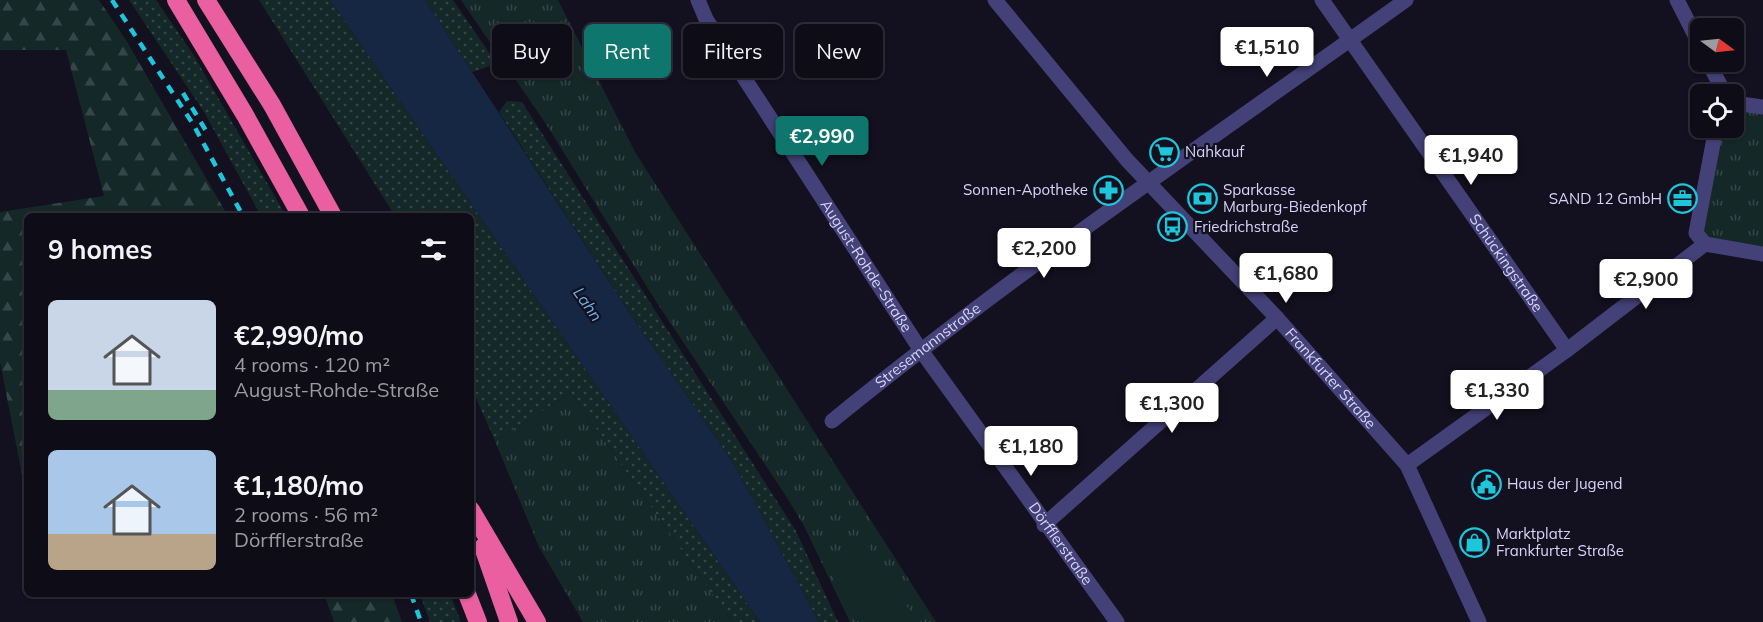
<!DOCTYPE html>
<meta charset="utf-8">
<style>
body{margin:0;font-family:Mulish,sans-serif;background:#171520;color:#f1f3f6;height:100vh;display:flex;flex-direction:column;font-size:22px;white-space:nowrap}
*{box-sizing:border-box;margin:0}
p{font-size:20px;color:#9b9ba1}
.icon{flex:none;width:33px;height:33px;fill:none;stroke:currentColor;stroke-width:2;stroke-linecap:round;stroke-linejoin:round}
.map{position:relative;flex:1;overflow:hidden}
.details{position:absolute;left:24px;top:213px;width:450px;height:384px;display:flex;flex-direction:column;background:#0e0c17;border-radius:9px;box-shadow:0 2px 4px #0004,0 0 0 2px #2e2c36}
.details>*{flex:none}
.banner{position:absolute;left:492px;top:24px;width:570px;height:54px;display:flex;gap:12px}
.needle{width:39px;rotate:105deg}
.controls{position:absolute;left:1690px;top:18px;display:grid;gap:12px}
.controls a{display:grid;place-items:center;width:54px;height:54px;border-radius:9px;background:#0e0c17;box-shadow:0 2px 4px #0004,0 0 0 2px #2e2c36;font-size:30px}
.price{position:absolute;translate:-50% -51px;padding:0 14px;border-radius:6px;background:#fff;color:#222;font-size:20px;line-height:39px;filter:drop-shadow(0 2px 3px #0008)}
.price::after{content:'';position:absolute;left:50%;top:36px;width:18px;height:14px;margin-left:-9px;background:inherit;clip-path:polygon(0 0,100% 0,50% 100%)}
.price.on{background:#0f766e;color:#fff}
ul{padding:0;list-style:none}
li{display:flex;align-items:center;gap:18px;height:150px;padding:0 24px}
li span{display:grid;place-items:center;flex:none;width:168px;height:120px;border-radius:9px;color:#555}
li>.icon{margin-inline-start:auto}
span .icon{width:72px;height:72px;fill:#fffc;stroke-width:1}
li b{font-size:26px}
h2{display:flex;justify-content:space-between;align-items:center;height:72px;padding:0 24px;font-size:26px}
.tag{padding:0 21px;border-radius:9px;background:#0e0c17;box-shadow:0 2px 4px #0004,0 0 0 2px #2e2c36;font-size:21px;line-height:54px}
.tag.on{background:#0f766e;color:#fff}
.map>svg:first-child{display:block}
</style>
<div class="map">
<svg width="1763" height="622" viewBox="0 0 1763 622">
<defs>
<pattern id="grass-dots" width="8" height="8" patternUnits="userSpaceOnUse" patternTransform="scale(1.5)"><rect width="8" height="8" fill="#142828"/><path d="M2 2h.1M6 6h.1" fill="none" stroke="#354648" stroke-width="1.8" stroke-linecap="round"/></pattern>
<pattern id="forest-firs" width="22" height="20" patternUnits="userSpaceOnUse" patternTransform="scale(1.5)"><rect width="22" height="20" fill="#142828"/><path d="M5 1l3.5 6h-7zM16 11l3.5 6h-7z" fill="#354648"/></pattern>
<pattern id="park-tufts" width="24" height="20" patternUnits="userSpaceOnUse" patternTransform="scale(1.5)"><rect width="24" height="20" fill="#142828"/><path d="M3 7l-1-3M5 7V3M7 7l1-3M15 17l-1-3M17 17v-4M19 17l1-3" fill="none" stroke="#354648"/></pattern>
</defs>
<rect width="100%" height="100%" fill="#13101f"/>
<g fill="url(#grass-dots)">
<polygon points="129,0 156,0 193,54 286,216 261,216 204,112"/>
<polygon points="259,0 330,0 760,622 732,622 571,393 495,441 471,387 471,216 395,216"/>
<polygon points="425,0 453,0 497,64 472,72"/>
<polygon points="507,101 522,102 796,531 838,622 819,622 734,464 633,318 499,112"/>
<polygon points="420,594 450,594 461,622 430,622"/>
</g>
<g fill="url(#forest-firs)">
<polygon points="0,0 99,0 126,40 228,216 27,216 27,500 0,362 0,212 104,196 66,50 0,50"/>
<polygon points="324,594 392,594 402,622 334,622"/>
</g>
<g fill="url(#park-tufts)">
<polygon points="461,0 558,0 635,152 936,622 850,622 804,526 784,493 657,303 546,124"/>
<polygon points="1734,106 1763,111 1763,249 1706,241 1698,232 1719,128 1734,128"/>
<polygon points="571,393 732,622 583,622 539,547 495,441"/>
</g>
<polygon fill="#142828" points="866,544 917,622 862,622 827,569"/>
<polygon fill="#162743" points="330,0 425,0 633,318 734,464 819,622 760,622"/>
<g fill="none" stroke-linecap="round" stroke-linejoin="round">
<g stroke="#444178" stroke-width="15">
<path id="s1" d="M698,0L706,19L920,349L1117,622"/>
<path id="s2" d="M995,0L1127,160L1277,318L1407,465L1479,622"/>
<path id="s3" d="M1322,0L1567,350"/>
<polyline points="1677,0 1701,47"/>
<polyline points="1708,62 1725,94"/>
<polyline points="1734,103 1763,107"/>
<polyline points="1716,128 1696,233 1705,244 1763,254"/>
<path id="s4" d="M832,421C1016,271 1213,138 1406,0"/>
<polyline points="1407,465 1567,350 1705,244"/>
<polyline points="1044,525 1277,318"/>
</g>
<g stroke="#e95f9f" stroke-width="18">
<polyline points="176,0 245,115 301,216"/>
<polyline points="206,0 272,105 333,216"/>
<polyline points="471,510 537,622"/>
<polyline points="483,547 509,622"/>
<polyline points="467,594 478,622"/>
</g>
<g stroke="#1ec6db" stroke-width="4.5" stroke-dasharray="9 8" stroke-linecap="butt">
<polyline points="112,0 193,124 243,216"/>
<polyline points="183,93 208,134"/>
<polyline points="411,594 421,622"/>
</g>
</g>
<defs>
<symbol id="supermarket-ring" viewBox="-11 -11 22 22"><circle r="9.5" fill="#13101f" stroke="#1ec6db" stroke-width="1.5"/><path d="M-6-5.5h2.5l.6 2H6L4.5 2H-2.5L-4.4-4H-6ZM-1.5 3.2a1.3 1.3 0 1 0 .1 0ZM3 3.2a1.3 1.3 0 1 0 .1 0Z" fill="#1ec6db"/></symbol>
<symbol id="pharmacy-ring" viewBox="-11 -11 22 22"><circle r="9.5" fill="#13101f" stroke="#1ec6db" stroke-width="1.5"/><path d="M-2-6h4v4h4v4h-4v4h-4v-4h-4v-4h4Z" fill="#1ec6db"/></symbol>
<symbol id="bank-ring" viewBox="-11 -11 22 22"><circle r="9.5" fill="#13101f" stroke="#1ec6db" stroke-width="1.5"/><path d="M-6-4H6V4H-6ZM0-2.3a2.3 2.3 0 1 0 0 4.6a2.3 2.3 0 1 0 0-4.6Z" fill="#1ec6db"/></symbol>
<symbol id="office-ring" viewBox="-11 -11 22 22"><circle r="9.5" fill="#13101f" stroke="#1ec6db" stroke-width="1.5"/><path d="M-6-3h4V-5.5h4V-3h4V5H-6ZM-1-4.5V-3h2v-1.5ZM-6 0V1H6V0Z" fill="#1ec6db"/></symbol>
<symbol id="bus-ring" viewBox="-11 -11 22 22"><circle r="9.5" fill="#13101f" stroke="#1ec6db" stroke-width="1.5"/><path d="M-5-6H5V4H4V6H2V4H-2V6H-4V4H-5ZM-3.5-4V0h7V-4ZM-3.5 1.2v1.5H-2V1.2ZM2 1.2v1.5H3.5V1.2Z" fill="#1ec6db"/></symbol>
<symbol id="civic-ring" viewBox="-11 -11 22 22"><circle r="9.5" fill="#13101f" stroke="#1ec6db" stroke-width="1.5"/><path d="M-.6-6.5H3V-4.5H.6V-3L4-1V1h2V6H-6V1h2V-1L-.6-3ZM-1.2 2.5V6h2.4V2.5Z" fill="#1ec6db"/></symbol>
<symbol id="shop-ring" viewBox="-11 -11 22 22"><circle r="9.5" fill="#13101f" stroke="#1ec6db" stroke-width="1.5"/><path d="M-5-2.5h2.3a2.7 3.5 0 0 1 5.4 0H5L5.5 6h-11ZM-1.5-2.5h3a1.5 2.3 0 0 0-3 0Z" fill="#1ec6db"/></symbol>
</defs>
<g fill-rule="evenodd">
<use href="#supermarket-ring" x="1148" y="136" width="33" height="33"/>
<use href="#pharmacy-ring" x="1092" y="174" width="33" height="33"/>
<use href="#bank-ring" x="1186" y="182" width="33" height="33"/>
<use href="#office-ring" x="1666" y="182" width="33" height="33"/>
<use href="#bus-ring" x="1156" y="210" width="33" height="33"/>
<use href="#civic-ring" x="1470" y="468" width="33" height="33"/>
<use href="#shop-ring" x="1458" y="526" width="33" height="33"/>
</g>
<g text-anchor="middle" stroke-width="4.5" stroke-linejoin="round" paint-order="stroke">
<g font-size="15" fill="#d8d4f9" stroke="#13101f" text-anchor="start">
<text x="1185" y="157">Nahkauf</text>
<text x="1088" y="195" text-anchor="end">Sonnen-Apotheke</text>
<text x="1223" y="195">Sparkasse<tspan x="1223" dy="17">Marburg-Biedenkopf</tspan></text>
<text x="1662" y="204" text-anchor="end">SAND 12 GmbH</text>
<text x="1194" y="232">Friedrichstraße</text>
<text x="1507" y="489">Haus der Jugend</text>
<text x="1496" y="539">Marktplatz<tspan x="1496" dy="17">Frankfurter Straße</tspan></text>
</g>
<g font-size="15" fill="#d8d4f9" stroke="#13101f">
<text dy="5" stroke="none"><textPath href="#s3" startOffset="321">Schückingstraße</textPath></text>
<text dy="5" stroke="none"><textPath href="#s1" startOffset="315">August-Rohde-Straße</textPath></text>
<text dy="5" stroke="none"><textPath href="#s4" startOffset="122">Stresemannstraße</textPath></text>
<text dy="5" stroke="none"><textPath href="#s2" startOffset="506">Frankfurter Straße</textPath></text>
<text dy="5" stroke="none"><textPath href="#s1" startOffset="654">Dörfflerstraße</textPath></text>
</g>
<g font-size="16" font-style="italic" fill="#70b1eb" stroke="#13101f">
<text transform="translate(588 304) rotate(55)" y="6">Lahn</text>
</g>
</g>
</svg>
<div class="controls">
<a><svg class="needle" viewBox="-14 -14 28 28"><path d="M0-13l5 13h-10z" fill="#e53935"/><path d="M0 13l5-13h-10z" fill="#9b9ba1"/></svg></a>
<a><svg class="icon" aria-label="locate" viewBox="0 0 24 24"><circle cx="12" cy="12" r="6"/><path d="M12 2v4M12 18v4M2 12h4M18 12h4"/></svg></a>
</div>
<b class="price" style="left:1267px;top:78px">€1,510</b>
<b class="price on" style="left:822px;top:167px">€2,990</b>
<b class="price" style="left:1471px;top:186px">€1,940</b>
<b class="price" style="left:1044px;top:279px">€2,200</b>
<b class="price" style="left:1286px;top:304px">€1,680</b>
<b class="price" style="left:1646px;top:310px">€2,900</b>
<b class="price" style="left:1497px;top:421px">€1,330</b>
<b class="price" style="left:1172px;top:434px">€1,300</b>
<b class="price" style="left:1031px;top:477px">€1,180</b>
<div class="banner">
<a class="tag">Buy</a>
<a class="tag on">Rent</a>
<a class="tag">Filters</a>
<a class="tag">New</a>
</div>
<section class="details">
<h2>9 homes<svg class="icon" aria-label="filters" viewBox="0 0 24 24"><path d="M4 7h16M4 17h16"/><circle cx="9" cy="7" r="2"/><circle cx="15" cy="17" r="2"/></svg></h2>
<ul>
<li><span style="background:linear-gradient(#c9d6e8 75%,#7fa58c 0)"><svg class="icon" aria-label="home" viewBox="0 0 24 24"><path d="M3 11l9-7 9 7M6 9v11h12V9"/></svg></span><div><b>€2,990/mo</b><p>4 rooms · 120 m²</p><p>August-Rohde-Straße</p></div></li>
<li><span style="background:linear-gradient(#a9c7e8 70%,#b9a48a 0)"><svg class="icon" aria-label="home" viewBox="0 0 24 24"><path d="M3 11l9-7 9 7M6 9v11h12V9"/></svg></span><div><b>€1,180/mo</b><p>2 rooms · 56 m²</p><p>Dörfflerstraße</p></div></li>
</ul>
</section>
</div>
